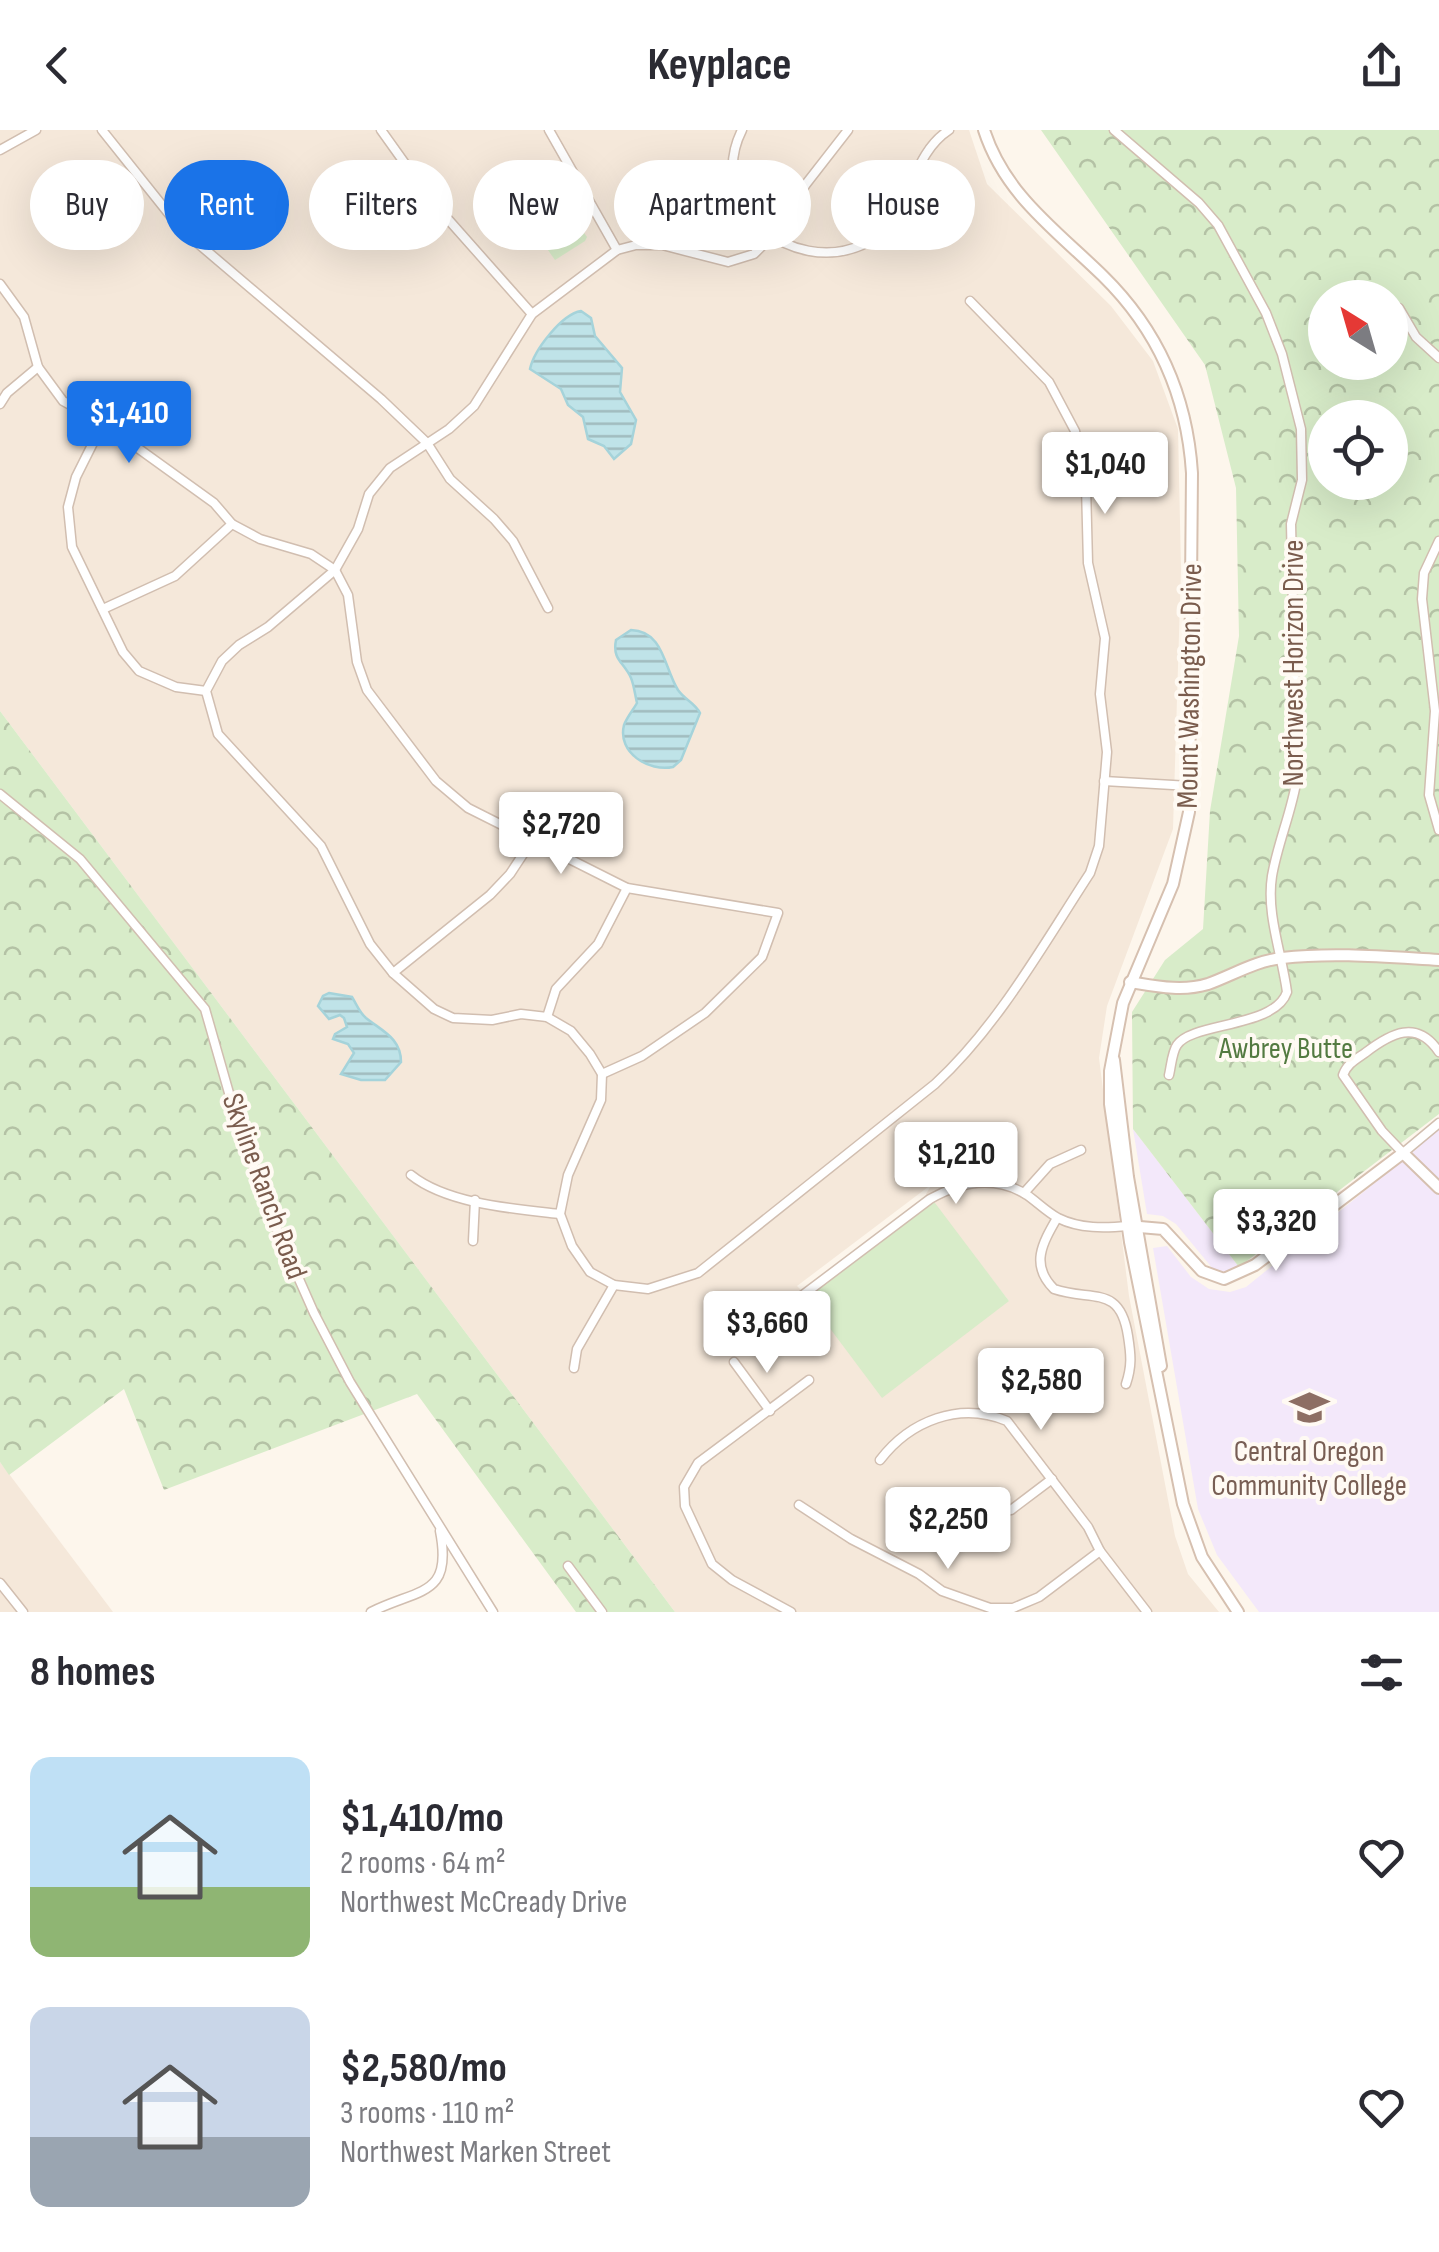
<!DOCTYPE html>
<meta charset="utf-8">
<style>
body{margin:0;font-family:"Sofia Sans Condensed",sans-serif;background:#f2f2f3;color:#2b2b33;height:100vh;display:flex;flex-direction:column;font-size:38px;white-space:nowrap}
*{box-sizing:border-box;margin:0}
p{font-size:32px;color:#7c7c81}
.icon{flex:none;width:55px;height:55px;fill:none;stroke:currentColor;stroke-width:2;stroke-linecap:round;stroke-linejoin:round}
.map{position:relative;height:1482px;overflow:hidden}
.drawer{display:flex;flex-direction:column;background:#fff;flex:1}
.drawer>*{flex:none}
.hud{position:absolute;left:30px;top:30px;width:1380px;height:90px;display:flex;gap:20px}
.needle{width:65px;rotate:323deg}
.controls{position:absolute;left:1308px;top:150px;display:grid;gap:20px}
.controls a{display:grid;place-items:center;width:100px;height:100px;border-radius:50%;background:#fff;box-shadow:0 10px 40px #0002;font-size:50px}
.price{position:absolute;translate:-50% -85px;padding:0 22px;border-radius:10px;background:#fff;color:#222;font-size:32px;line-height:65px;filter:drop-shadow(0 2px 5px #0008)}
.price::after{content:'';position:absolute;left:50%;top:60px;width:30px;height:22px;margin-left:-15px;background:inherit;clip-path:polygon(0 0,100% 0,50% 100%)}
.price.current{background:#1a73e8;color:#fff}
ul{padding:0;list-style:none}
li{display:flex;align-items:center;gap:30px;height:250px;padding:0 30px}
li span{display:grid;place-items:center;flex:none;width:280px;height:200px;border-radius:20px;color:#555}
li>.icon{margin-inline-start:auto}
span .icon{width:120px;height:120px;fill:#fffc;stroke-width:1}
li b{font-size:42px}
h2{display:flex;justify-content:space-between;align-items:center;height:120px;padding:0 30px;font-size:42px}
.tag{padding:0 35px;border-radius:45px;background:#fff;box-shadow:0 10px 40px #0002;font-size:35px;line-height:90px}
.tag.current{background:#1a73e8;color:#fff}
header{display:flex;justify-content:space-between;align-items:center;height:130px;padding:0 30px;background:#fff;font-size:45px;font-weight:700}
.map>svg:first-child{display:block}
</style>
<header><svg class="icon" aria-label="back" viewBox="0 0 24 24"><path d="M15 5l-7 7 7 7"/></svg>Keyplace<svg class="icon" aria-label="share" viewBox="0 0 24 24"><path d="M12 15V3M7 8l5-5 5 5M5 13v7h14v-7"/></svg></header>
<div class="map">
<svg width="1439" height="1482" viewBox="0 0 1439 1482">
<defs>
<pattern id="forest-crowns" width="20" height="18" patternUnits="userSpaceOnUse" patternTransform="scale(2.5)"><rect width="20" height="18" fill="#d8ecc9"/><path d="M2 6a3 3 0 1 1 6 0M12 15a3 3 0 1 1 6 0" fill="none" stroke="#b4c2a5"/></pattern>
<pattern id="water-rules" width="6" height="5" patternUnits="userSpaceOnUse" patternTransform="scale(2.5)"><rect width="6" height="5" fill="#bfe3e8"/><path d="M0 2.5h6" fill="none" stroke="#a0bbbe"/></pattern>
</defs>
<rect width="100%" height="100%" fill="#fdf6ec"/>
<g fill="#f5e8da" fill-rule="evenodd">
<path d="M0,0H969L987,54L1111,176L1153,231L1178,299L1181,439L1173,699L1107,876L1099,928L1129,1166L1175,1406L1188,1444L1219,1482H675L0,581ZM932,1054L926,1064L1009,1171L805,1164L797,1156Z"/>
<polygon points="0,1332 113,1482 0,1482"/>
</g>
<g fill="#f3e8fa">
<polygon points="1439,997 1439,1482 1259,1482 1217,1425 1198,1379 1153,1118 1167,1116 1191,1147 1209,1159 1230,1162 1246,1157 1418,1018"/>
<polygon points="1133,999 1239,1137 1225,1142 1213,1139 1176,1094 1163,1086 1147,1084"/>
</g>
<g fill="#d8ecc9">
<polygon points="565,77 587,107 585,111 555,130 533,99"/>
<polygon points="932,1069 1009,1171 882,1268 805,1165"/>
</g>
<g fill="url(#forest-crowns)" fill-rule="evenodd">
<path d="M1041,0H1439V984L1239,1137L1133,999L1132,882L1165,830L1203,799L1210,681L1239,506L1236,358L1205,235ZM1325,168H1390V232H1325ZM1325,288H1390V352H1325Z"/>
<polygon points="0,581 675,1482 576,1482 417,1264 164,1360 124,1259 9,1345 0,1332"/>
</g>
<g fill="url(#water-rules)" stroke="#a5d3da" stroke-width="2.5">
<path d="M581,181L591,188L595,206L622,238L620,262L636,290L631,314L614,329L604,316L588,309L583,287L568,275L561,259L530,239C534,220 562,184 581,181Z"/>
<path d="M631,500C664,501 664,538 678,560C685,570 695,573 700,583L681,630L673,637C649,642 617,623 624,595C627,587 633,580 637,573C635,565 634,555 631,548C624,532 612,530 616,510Z"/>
<path d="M329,863L352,867C357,875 359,882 366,888C382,901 401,908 401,932L385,950H361L341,944L354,923L348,914L333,909L335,904L347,897L344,888L340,885L329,889L318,876L323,866Z"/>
</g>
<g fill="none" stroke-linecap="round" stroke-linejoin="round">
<defs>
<g id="street">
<polyline points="102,0 181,99 381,269 427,313 450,349 494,389 513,411 548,478"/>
<polyline points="381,0 431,70 532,184"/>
<polyline points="549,0 617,120"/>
<path d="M742,0C704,76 792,146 862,115C913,92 906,28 949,0"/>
<path d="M848,0L806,54L773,105L754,124L728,132L662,115H636L617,120L532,184L474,276L449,299L390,338L369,364L358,399L335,440L268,497L239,515L222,531L206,561L218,604L321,716L370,814L393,843L434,879L453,888L492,890L521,884L547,887L571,901L590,924L602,944L601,970L568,1045L560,1084L572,1116L590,1142L614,1155L648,1159L698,1143L935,954C998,896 1043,815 1090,743L1099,716L1107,622L1100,564L1105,508L1088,433L1086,356L1075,301L1049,252L970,171"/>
<path d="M1114,0L1199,73L1218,95L1266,183L1282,224L1301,299L1302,350L1291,394L1297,648C1292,681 1278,712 1272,746C1266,784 1282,824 1287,862C1275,898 1192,892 1177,915C1172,922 1171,937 1169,945"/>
<polyline points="0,20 36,0"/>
<polyline points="0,154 24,187 38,237 63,271 103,293 214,373 232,394 260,409 311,424 335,440 348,465 357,532 367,560 436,651 468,678 627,758 778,783 762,827 705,883 642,926 602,944"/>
<polyline points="1399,178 1416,207 1439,228"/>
<polyline points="0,274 7,263 38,237"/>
<polyline points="103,293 76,347 68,377 72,417 123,522 139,541 176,557 206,561"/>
<polyline points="1439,411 1424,443 1422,469 1435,581 1429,665 1439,700"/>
<polyline points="103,479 175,446 232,394"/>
<polyline points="1104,651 1190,656"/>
<polyline points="0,664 80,729 205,879 237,991 271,1086 314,1183 350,1252 493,1482"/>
<polyline points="393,843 490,765 510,744 531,712"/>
<polyline points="547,887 556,859 598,814 627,758"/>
<path d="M1439,922C1417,889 1391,903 1365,923C1355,930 1347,934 1343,945L1382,1001L1403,1023L1439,993"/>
<path d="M411,1045C447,1074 515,1079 560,1084"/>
<polyline points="1024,1063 1050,1034 1081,1020"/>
<path d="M1057,1088C1042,1114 1030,1135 1054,1159C1092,1172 1120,1154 1128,1206C1131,1225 1132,1236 1126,1254"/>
<polyline points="473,1111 475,1070"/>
<path d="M795,1171L930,1069C960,1052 995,1045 1027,1065C1037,1072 1047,1082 1058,1088C1080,1099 1105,1098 1128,1096"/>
<polyline points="734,1232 770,1281"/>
<polyline points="574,1238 577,1219 614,1155"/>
<path d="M880,1330C910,1291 959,1271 1007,1291L1088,1397L1100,1421L1147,1482"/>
<polyline points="799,1375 851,1409 919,1444 942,1461 990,1478 1013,1478 1039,1467 1100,1421"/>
<polyline points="996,1384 1011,1380 1052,1349"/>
<polyline points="568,1436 602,1482"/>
<polyline points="0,1453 23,1482"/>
<path d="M371,1482C419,1458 453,1467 440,1401"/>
<polyline points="791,1482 732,1450 712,1434 685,1376 684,1357 698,1333 809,1250"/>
</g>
<g id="secondary">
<path d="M984,0C1005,65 1056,100 1103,146C1158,200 1187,265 1192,343L1189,682L1173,754L1123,873L1110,941V974L1130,1112L1183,1374L1202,1427L1238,1482"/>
<path d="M1130,852C1155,856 1182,862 1208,854C1233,845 1255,831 1282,828C1334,822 1387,827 1439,830"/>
<polyline points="1114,930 1128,1047 1161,1236"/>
<polyline points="1128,1096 1163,1099 1202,1141 1224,1149 1255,1135 1403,1023 1439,1058"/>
</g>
</defs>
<use href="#street" stroke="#d1beb0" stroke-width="11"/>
<use href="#secondary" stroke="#d6c0b0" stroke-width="14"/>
<use href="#street" stroke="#fff" stroke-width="8"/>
<use href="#secondary" stroke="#fff" stroke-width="10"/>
</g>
<defs>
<symbol id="university-bare" viewBox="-9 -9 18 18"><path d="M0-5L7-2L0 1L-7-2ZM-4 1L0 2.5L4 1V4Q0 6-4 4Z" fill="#8d6e63" stroke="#fffaf3" stroke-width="2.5" paint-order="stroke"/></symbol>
</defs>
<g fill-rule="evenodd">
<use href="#university-bare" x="1282" y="1250" width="55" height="55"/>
</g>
<g text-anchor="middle" stroke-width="8" stroke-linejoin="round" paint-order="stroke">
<g font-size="30" fill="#7a5c4d" stroke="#fffaf3">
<text transform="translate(1293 533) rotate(-90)" y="10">Northwest Horizon Drive</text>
<text transform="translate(1189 556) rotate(-89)" y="10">Mount Washington Drive</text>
<text transform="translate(265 1056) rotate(70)" y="10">Skyline Ranch Road</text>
</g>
<g font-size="30" fill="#537a41" stroke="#fffaf3">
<text x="1286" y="928">Awbrey Butte</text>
</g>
<g font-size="30" fill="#785e54" stroke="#fffaf3">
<text x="1309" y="1331">Central Oregon<tspan x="1309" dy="34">Community College</tspan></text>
</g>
</g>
</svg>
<div class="controls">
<a><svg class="needle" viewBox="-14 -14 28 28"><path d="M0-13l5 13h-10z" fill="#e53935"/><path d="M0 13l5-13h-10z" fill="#7c7c81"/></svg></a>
<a><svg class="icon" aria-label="locate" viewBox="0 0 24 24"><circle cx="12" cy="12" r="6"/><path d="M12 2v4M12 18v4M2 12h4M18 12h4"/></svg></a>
</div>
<b class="price current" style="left:129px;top:336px">$1,410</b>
<b class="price" style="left:1105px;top:387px">$1,040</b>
<b class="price" style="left:561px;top:747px">$2,720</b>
<b class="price" style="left:956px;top:1077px">$1,210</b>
<b class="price" style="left:1276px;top:1144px">$3,320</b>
<b class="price" style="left:767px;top:1246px">$3,660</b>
<b class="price" style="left:1041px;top:1303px">$2,580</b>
<b class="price" style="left:948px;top:1442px">$2,250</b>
<div class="hud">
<a class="tag">Buy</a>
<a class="tag current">Rent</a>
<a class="tag">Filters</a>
<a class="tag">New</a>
<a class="tag">Apartment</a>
<a class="tag">House</a>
</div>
</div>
<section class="drawer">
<h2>8 homes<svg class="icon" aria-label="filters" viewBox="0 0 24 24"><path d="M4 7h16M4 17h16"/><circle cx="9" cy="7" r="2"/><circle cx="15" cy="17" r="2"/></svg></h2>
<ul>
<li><span style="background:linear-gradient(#bfe0f5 65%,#8fb573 0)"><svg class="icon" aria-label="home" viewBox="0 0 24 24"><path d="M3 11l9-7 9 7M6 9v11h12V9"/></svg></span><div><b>$1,410/mo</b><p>2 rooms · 64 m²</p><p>Northwest McCready Drive</p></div><svg class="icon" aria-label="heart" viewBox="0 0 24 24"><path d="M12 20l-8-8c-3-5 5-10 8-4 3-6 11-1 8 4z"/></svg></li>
<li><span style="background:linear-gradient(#c9d6e8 65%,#9aa5b1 0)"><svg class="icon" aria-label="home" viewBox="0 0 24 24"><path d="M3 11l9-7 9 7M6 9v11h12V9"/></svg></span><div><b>$2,580/mo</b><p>3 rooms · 110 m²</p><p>Northwest Marken Street</p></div><svg class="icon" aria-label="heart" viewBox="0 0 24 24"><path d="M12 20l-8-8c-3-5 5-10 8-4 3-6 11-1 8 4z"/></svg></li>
</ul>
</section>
